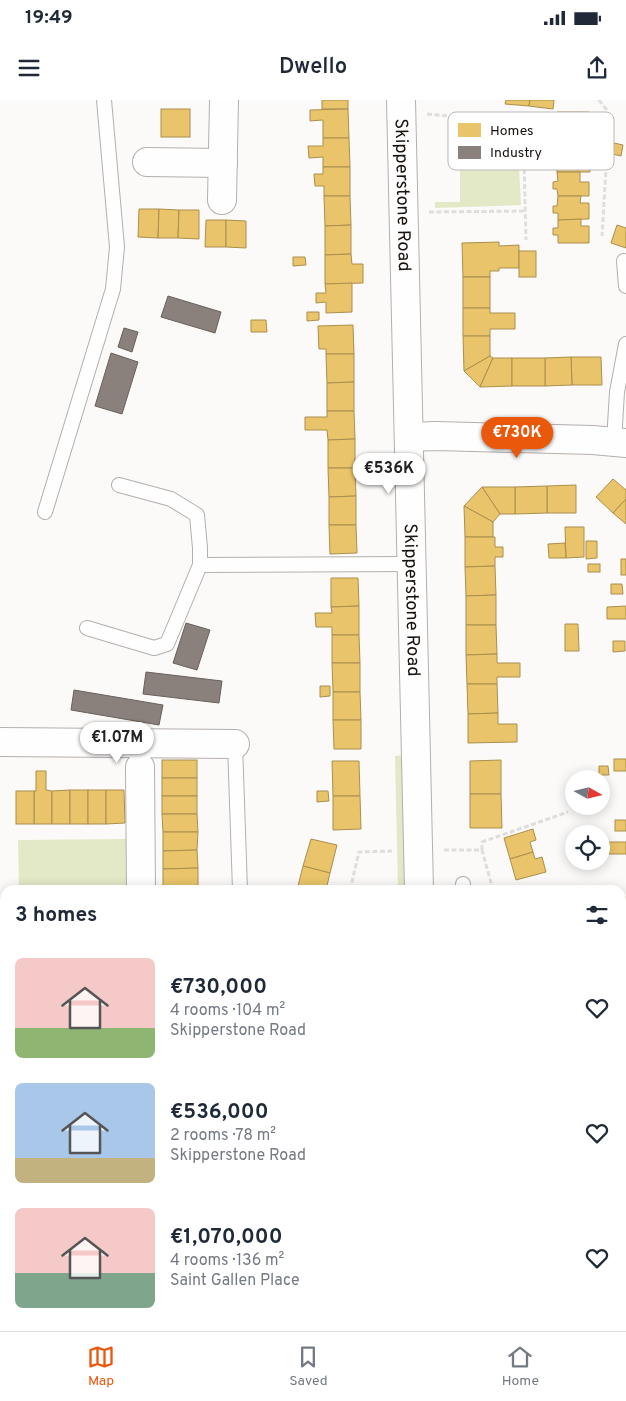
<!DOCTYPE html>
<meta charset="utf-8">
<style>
body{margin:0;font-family:Overpass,sans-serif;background:#f6f6f7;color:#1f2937;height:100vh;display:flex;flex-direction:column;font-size:19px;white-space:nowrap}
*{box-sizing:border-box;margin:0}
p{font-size:16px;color:#747a83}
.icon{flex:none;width:28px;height:28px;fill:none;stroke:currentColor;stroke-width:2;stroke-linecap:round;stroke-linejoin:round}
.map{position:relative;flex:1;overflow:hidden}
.details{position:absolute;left:0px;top:785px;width:626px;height:446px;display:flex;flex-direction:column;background:#fff;border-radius:15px 15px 0 0;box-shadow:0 2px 12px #0003}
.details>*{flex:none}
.needle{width:32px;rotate:98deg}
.fabs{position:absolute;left:565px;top:670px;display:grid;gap:10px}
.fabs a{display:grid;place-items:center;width:45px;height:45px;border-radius:50%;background:#fff;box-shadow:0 2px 12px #0003;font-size:25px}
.price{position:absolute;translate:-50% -42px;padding:0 11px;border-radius:18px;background:#fff;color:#222;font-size:16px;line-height:32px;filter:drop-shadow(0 1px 2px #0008)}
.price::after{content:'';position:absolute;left:50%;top:30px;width:15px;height:11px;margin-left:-8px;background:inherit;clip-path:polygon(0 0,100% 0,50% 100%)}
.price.active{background:#ea580c;color:#fff}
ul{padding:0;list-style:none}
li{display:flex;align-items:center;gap:15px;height:125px;padding:0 15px}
li span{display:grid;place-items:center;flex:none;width:140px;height:100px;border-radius:8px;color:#555}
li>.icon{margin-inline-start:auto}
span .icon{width:60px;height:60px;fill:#fffc;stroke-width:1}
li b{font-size:21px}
h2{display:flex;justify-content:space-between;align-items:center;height:60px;padding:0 15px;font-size:21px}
.status{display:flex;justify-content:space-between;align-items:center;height:35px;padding:0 25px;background:#fff;direction:ltr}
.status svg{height:14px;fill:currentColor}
header{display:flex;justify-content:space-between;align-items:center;height:65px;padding:0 15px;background:#fff;font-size:22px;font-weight:600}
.tab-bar{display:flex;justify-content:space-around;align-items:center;height:70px;border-top:1px solid #e0e1e3;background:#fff;font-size:14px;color:#747a83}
.tab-bar a{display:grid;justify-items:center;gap:2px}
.tab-bar .active{color:#ea580c}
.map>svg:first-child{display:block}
</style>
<div class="status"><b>19:49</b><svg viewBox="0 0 49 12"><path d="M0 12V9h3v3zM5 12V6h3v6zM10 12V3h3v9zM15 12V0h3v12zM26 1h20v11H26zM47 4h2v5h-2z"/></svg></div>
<header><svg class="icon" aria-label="menu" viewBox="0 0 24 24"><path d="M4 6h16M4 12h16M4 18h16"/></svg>Dwello<svg class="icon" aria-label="share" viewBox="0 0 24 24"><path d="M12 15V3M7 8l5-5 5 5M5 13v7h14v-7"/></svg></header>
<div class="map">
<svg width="626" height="1231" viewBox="0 0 626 1231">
<rect width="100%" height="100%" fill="#fcfaf8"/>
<g fill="#e3e8c7">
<polygon points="460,21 517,28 521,105 435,108 435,102 460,102"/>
<polygon points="403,655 407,790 398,790 395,656"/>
<polygon points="127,739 128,790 19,790 18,740"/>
</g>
<g fill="#e9c46a" stroke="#aa8f4e">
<rect x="322" y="0" width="26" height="9"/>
<polygon points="506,0 530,0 529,6 505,4"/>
<polygon points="530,0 554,0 553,9 529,6"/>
<rect x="161" y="9" width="29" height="28"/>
<polygon points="348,9 349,38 323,38 323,20 310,21 310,10"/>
<polygon points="557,12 589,12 589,30 580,30 580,42 557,42"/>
<polygon points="323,38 349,38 350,67 323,67 323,57 309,58 308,46 323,46"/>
<polygon points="557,42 580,42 580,54 590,54 590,72 557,72"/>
<polygon points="614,43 623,45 621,56 612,54"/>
<polygon points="323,67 350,67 350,96 324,96 324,86 315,86 314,74 323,74"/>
<polygon points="557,72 580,72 580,82 589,82 589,96 558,96 557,89 553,89 553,82 558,81"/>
<polygon points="324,96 350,96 351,125 325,126"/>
<polygon points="558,96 581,96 580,103 589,103 589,119 558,120 558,113 553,113 553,106 557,106"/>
<polygon points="139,109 159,109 158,138 138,137"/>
<polygon points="159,109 179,110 178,138 158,138"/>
<polygon points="179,110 199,110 199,139 178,138"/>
<polygon points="581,119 581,126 589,126 589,143 558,143 558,135 553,135 553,128 558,128 558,120"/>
<polygon points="206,120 226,120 226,147 205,147"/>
<polygon points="226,120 246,121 246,148 226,147"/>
<polygon points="351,125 351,154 325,155 325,126"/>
<polygon points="617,125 626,128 626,148 611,143"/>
<polygon points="499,142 499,146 519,145 519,168 499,168 499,171 490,171 490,177 463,177 462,143"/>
<rect x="519" y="151" width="17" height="26"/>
<polygon points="351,154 352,164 363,164 363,183 325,184 325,155"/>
<polygon points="293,157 305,157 306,165 293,166"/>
<rect x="463" y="177" width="27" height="31"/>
<polygon points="352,183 352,212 326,213 326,202 316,203 316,193 326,193 325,184"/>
<polygon points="463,208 490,208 490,213 515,213 515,229 490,229 490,236 463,236"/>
<polygon points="307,212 319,212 319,220 307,221"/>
<polygon points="251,220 266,220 267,232 251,232"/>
<polygon points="353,225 354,254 326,254 326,249 319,249 318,226"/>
<polygon points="463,236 490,236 490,256 464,271"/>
<polygon points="326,254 354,254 354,282 327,283"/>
<polygon points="490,256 493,258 480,287 464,271"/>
<polygon points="571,257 601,257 602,285 572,285"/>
<polygon points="571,257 572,285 545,286 545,258"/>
<polygon points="493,258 512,258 512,286 480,287"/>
<rect x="512" y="258" width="33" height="28"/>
<polygon points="354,282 354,311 327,311 327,283"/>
<polygon points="327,311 354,311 355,339 328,340 327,330 305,330 305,317 327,317"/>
<polygon points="355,339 355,368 328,368 328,340"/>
<polygon points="328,368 355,368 356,396 329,397"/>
<polygon points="613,379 626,390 626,399 613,413 596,397"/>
<polygon points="576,385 576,413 547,413 547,386"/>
<polygon points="547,386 547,413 515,414 515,387"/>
<polygon points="482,387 515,387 515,414 500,414"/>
<polygon points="482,387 500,414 493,422 464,406"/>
<polygon points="356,396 356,425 329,425 329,397"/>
<polygon points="626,399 626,424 613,413"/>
<polygon points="464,406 493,422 493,437 465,437"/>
<polygon points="329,425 356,425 357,453 330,454"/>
<polygon points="565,427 584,427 584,457 566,458"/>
<polygon points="465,437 495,437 495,447 503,447 503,457 495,457 495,466 465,467"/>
<polygon points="586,441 597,441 597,458 586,459"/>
<polygon points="565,443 566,458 549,458 548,444"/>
<rect x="621" y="459" width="5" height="16"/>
<rect x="588" y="464" width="12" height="8"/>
<polygon points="495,466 496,495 466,496 465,467"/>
<polygon points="331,478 358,478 359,506 331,507"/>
<polygon points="611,484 622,484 623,494 611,494"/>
<polygon points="496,495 496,525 466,525 466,496"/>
<polygon points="359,506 359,535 332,535 332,527 316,527 315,513 332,513 331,507"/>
<polygon points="626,506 626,519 607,519 607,507"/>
<polygon points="565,524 578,524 579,551 565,551"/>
<polygon points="466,525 496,525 497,554 466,555"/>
<polygon points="332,535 359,535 360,563 332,563"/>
<polygon points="613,541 625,541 625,551 613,552"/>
<polygon points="497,554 497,563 520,563 520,577 497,577 497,584 467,584 466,555"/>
<polygon points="332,563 360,563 360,592 333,592"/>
<polygon points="467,584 497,584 498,613 468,614"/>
<polygon points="320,586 330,586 330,596 320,597"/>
<polygon points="333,592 360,592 361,620 333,620"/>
<polygon points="498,613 498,624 517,624 517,642 468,643 468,614"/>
<polygon points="333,620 361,620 361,649 334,649"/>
<rect x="614" y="659" width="12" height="12"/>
<rect x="162" y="660" width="35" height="18"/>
<polygon points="501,660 501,694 470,694 470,661"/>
<polygon points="332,661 359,661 360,696 333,696"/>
<polygon points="599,666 608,666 609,675 599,675"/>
<polygon points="36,671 46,671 46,690 52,691 52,724 34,724 34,691 36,691"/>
<rect x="162" y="678" width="35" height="18"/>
<polygon points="70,690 70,724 52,724 52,691"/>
<rect x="70" y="690" width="18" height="34"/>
<rect x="88" y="690" width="18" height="34"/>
<polygon points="106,690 124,690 125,723 106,724"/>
<rect x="16" y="691" width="18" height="33"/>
<polygon points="317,691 328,691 329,701 317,702"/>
<polygon points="470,694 501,694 502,728 470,728"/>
<rect x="162" y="696" width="35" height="18"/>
<polygon points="333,696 360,696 361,729 333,730"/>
<polygon points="162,714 197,714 198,732 163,732"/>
<rect x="615" y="720" width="11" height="11"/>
<polygon points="533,729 536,740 530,742 533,752 510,759 504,738"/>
<polygon points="163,732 198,732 197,750 163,751"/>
<polygon points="311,739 337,745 330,773 303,766"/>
<rect x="609" y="742" width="17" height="12"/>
<polygon points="197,750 198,768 163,769 163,751"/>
<polygon points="533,752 535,759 542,757 546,772 516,780 510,759"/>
<polygon points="303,766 330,773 326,790 297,790"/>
<polygon points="198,768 198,786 163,787 163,769"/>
<polygon points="198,786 198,790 163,790 163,787"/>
<polygon points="621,797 626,797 626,820 622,820"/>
<rect x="622" y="820" width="4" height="23"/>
<rect x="623" y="857" width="3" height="23"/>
<polygon points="621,1110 626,1117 626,1136 621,1140"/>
<polygon points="621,1217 626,1224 626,1231 594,1231 591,1226 621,1226"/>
<rect x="183" y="1226" width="35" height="5"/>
<rect x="344" y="1226" width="27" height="5"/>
<rect x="482" y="1226" width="26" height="5"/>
</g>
<g fill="#8a817c" stroke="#68605b">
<polygon points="168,196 221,212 215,233 161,217"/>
<polygon points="124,228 138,232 132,252 118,247"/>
<polygon points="111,253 138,262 122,314 95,306"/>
<polygon points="186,523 210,530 197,570 173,563"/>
<polygon points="146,572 222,581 219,603 143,594"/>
<polygon points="74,590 163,605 159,625 71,610"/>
</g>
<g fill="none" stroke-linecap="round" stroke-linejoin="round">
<defs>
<g id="lane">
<polyline points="624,161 626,186"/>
<polyline points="614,341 617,292 626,244"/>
<polyline points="45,412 113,189 117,147 104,0"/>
<polyline points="200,465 412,464"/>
<polyline points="87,528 154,548 167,544 200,465 200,448 197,415 171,399 119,385"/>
<polyline points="235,644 240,790"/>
<polyline points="463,784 463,790"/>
<polyline points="251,1226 251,1231"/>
</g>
<g id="street">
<path id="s1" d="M401,0L419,790"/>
<polyline points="147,62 223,63"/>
<polyline points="222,100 224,0"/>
<polyline points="410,337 436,336 593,340 626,343"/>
<polyline points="0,642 235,644"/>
<polyline points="140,667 141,790"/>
<polyline points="0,885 5,885"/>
<polyline points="0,1120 5,1120"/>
<polyline points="171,1226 171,1231"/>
<polyline points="427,1226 427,1231"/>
</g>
</defs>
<use href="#lane" stroke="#b3afac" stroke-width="16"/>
<use href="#street" stroke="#b3afac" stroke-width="30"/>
<g stroke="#dfdedd" stroke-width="3" stroke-dasharray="5 2.5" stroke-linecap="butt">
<polyline points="599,0 606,9 609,19 602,136"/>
<polyline points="427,14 523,23 526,140"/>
<polyline points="429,112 526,111"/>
<polyline points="444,750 482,750 493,790"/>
<polyline points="482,750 482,742 568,712"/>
<polyline points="350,790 359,752 392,751"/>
<polyline points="0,798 5,798"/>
<polyline points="0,1032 5,1032"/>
<polyline points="0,1203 5,1203"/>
</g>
<use href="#lane" stroke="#fffefe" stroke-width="14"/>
<use href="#street" stroke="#fffefe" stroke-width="28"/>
</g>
<g text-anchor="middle" stroke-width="5" stroke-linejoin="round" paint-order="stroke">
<g font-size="18" fill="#18120e" stroke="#fff">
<text dy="6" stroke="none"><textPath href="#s1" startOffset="95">Skipperstone Road</textPath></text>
<text dy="6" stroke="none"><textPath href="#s1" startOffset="500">Skipperstone Road</textPath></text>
</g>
</g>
<rect x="448" y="12" width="166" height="58" rx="8" fill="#fff" stroke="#bab8b7" stroke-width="1"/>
<rect x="458" y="23" width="23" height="14" fill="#e9c46a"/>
<rect x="458" y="46" width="23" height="13" fill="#8a817c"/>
<g font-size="14" fill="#18120e">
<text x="490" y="35">Homes</text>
<text x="490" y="57">Industry</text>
</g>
</svg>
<div class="fabs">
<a><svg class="needle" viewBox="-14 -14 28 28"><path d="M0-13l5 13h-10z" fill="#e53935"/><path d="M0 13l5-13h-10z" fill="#747a83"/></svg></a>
<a><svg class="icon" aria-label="locate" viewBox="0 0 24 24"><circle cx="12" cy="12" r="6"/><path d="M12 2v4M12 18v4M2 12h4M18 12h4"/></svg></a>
</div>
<b class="price active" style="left:517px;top:359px">€730K</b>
<b class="price" style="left:389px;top:395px">€536K</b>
<b class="price" style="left:117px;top:664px">€1.07M</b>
<section class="details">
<h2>3 homes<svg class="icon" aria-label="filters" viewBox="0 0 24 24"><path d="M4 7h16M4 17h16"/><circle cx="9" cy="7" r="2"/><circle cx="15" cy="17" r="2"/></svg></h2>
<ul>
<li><span style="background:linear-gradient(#f6c9c9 70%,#8fb573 0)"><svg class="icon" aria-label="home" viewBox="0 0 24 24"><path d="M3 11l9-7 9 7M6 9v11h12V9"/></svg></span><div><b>€730,000</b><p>4 rooms · 104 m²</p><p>Skipperstone Road</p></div><svg class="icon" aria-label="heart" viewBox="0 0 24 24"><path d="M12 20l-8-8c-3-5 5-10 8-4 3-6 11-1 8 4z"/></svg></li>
<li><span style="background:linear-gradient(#a9c7e8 75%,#c2b280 0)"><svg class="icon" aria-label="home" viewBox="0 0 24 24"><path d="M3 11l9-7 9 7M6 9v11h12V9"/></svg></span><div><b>€536,000</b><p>2 rooms · 78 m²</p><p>Skipperstone Road</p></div><svg class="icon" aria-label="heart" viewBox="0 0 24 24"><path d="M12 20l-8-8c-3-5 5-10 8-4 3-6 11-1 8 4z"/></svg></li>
<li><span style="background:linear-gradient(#f6c9c9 65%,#7fa58c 0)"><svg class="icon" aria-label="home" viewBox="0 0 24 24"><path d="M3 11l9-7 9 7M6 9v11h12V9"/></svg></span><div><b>€1,070,000</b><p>4 rooms · 136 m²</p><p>Saint Gallen Place</p></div><svg class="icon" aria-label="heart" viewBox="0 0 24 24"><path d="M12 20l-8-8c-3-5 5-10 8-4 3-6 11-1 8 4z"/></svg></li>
</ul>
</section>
</div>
<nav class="tab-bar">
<a class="active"><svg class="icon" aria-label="map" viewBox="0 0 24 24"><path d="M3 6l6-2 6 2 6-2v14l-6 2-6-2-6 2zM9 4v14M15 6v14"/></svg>Map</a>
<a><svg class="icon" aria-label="saved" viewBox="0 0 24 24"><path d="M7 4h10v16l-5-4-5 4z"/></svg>Saved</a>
<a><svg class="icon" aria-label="home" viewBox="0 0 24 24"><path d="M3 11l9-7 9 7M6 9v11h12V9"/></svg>Home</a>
</nav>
